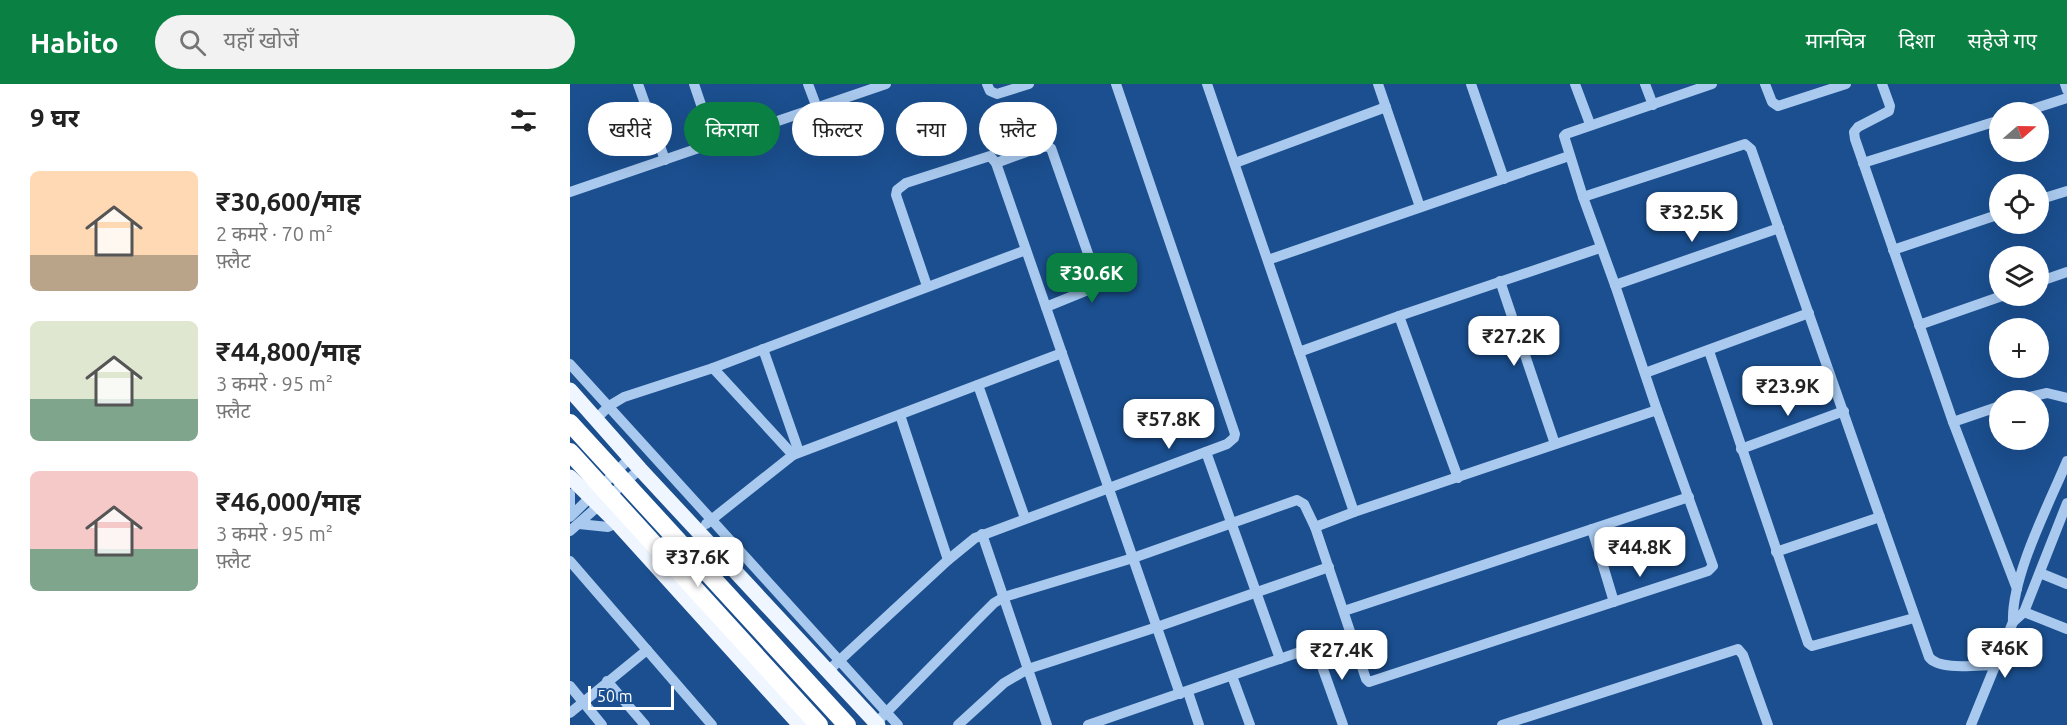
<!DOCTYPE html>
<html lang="hi">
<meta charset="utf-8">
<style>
body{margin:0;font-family:Ubuntu,"Noto Sans Devanagari",sans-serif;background:#f2f2f2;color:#222;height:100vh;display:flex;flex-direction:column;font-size:22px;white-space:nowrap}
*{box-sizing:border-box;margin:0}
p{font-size:20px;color:#767676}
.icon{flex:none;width:33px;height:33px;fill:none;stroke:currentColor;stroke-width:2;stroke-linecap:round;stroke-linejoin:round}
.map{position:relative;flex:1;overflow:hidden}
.details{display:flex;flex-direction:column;background:#fff;width:570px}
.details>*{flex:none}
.guide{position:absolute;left:18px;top:18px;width:570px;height:54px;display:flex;gap:12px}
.needle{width:39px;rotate:70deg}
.tools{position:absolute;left:1419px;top:18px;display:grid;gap:12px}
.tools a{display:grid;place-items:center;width:60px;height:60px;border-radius:50%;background:#fff;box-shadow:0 6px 24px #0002;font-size:30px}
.scale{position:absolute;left:18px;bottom:15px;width:86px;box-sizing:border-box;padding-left:6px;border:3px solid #fff;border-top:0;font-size:16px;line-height:21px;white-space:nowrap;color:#fff;-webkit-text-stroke:4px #1b4f8f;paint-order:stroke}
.price{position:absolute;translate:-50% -51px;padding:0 14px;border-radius:12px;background:#fff;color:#222;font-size:20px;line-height:39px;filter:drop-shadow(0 2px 3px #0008)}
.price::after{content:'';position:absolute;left:50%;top:36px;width:18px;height:14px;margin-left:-9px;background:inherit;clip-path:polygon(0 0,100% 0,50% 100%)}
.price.on{background:#0b8043;color:#fff}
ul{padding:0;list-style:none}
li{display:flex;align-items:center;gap:18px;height:150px;padding:0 30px}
li span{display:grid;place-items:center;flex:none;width:168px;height:120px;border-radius:9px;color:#555}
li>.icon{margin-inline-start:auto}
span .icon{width:72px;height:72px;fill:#fffc;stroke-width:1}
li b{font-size:26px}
h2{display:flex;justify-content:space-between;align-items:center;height:72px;padding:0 30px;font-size:26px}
.chip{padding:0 21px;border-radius:27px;background:#fff;box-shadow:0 6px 24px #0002;font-size:21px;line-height:54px}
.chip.on{background:#0b8043;color:#fff}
header{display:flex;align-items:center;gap:36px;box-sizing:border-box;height:84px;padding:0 30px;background:#0b8043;color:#fff}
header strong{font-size:28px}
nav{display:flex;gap:33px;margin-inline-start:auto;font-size:21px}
.search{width:420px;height:54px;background:#f2f2f2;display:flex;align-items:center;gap:15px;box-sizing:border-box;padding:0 21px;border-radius:33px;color:#767676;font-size:22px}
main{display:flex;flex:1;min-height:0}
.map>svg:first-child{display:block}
</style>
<header>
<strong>Habito</strong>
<div class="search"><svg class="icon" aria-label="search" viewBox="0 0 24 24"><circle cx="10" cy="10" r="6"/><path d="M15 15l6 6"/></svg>यहाँ खोजें</div>
<nav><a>मानचित्र</a><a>दिशा</a><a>सहेजे गए</a></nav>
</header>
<main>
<section class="details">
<h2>9 घर<svg class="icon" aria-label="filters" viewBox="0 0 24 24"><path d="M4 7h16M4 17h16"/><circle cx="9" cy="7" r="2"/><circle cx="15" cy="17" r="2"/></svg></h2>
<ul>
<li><span style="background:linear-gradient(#ffd9b3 70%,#b9a48a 0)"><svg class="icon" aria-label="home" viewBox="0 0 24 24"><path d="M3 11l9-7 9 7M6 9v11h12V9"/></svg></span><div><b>₹30,600/माह</b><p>2 कमरे · 70 m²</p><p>फ़्लैट</p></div></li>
<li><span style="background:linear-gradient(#dfe7d0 65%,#7fa58c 0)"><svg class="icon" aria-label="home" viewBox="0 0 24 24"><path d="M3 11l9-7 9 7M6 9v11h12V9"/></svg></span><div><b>₹44,800/माह</b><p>3 कमरे · 95 m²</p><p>फ़्लैट</p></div></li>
<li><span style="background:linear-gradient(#f6c9c9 65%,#7fa58c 0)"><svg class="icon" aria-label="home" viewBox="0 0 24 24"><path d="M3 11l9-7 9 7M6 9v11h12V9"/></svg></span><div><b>₹46,000/माह</b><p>3 कमरे · 95 m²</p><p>फ़्लैट</p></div></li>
</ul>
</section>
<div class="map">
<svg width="1497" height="641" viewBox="0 0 1497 641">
<rect width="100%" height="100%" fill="#1b4f8f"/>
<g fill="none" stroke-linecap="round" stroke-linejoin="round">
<g stroke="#a9c9ee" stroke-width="10">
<polyline points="68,0 95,76"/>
<polyline points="124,0 144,59"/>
<polyline points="238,0 247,24"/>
<polyline points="417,0 420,7 427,10 459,0"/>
<polyline points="808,0 850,123"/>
<polyline points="901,0 934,95"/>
<polyline points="1005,0 1020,40"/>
<polyline points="1075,0 1083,21"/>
<polyline points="1195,0 1202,18 1208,22 1276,0"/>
<polyline points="1312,0 1320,22 1319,27 1288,43 1284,48 1285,55 1383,338 1447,505"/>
<polyline points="1495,0 1497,6"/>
<polyline points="1453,28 1497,14"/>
<polyline points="426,79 473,62 481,64 529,201"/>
<polyline points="665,79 816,23"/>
<polyline points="1293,79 1430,36"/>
<polyline points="0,108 316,0"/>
<polyline points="1013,113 994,52 996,50 1142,0"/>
<polyline points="1468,116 1497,107"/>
<polyline points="1323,166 1430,130"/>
<polyline points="698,176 999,72"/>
<polyline points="930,197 985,360"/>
<polyline points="1468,198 1497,188"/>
<polyline points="1045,201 1209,144"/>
<polyline points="357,202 326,111 327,106 336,99 420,72 426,79 610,610"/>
<polyline points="476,223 557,190"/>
<polyline points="829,232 888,394"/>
<polyline points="1349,241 1432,212"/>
<polyline points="193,265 229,368"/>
<polyline points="1139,267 1238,559 1242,562 1344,534"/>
<polyline points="729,268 829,232 1030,164"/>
<polyline points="0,280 328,641"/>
<polyline points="143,284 223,371"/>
<polyline points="1075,289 1239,229"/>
<polyline points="408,301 455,434"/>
<polyline points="1445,316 1477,309 1497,314"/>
<path d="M1087,326L1045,201L1013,113L1175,60L1181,65L1359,573C1369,587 1408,581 1425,581"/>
<polyline points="330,331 378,476"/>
<polyline points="26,335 39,322 54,313 143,284 456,166"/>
<polyline points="1383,338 1430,322"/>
<polyline points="1171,365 1274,327"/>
<polyline points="636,368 710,575"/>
<polyline points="0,410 0,428"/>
<polyline points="0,433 60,374"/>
<polyline points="9,440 38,443 47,439"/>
<polyline points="136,440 223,371 492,269"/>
<polyline points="745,443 784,428"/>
<polyline points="1022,445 1044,518"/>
<polyline points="0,447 70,385"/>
<polyline points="412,450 477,641"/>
<polyline points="1206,468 1310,433"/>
<polyline points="0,477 142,641"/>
<polyline points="1470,489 1497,500"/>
<polyline points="774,527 1119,413"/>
<polyline points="1454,528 1497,545"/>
<path d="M1443,538C1441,493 1479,420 1497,377"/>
<polyline points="745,563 773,641"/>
<polyline points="258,587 378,476 405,454 657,360 664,354 665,350 546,0"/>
<polyline points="662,592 680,641"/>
<polyline points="37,597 75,641"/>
<polyline points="0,602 32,641"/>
<polyline points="618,608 629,641"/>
<polyline points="0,629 77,566"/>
<polyline points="306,639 408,535 424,519 434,513 563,474 727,416 734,420 745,443 796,595 799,598 1138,487 1143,482 1087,326 784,428 637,0"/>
<polyline points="388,641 434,599 458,585 587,543 759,483"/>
<polyline points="518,641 782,550"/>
<polyline points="932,641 1168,565 1173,571 1198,641"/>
<polyline points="1401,641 1443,538 1454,528 1497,419"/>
</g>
<g stroke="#f0f6ff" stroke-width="15">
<polyline points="0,306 70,385 308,641"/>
<polyline points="0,393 47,439 230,641"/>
</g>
<g stroke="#fff" stroke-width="18">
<polyline points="0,339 277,641"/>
<polyline points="0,368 249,641"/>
</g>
</g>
</svg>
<div class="tools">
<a><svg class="needle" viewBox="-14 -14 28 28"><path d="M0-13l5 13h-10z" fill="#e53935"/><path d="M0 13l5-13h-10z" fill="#767676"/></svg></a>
<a><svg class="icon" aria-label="locate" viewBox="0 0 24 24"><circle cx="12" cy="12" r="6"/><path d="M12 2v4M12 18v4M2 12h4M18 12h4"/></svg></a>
<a><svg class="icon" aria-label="layers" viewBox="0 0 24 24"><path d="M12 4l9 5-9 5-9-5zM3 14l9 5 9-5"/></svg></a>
<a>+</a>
<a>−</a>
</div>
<div class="scale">50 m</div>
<b class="price" style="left:1122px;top:159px">₹32.5K</b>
<b class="price on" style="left:522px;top:220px">₹30.6K</b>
<b class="price" style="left:944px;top:283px">₹27.2K</b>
<b class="price" style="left:1218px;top:333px">₹23.9K</b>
<b class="price" style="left:599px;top:366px">₹57.8K</b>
<b class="price" style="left:1070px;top:494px">₹44.8K</b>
<b class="price" style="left:128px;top:504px">₹37.6K</b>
<b class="price" style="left:1435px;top:595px">₹46K</b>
<b class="price" style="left:772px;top:597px">₹27.4K</b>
<div class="guide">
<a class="chip">खरीदें</a>
<a class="chip on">किराया</a>
<a class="chip">फ़िल्टर</a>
<a class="chip">नया</a>
<a class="chip">फ़्लैट</a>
</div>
</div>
</main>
